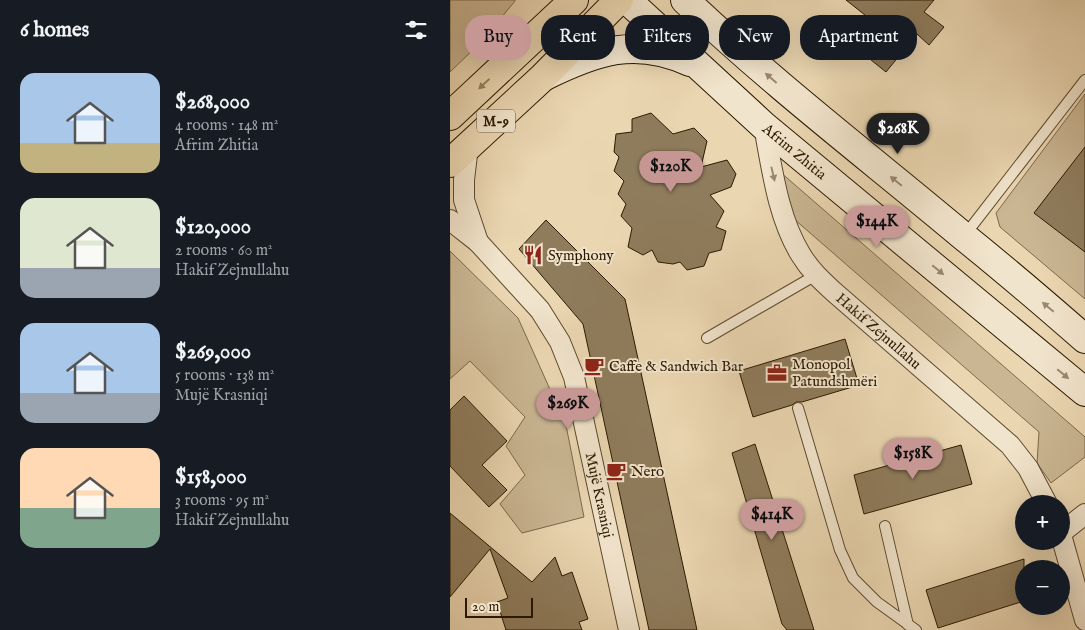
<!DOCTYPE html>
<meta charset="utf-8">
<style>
body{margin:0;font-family:"IM FELL English",serif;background:#20242c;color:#f1f3f6;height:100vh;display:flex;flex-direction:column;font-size:19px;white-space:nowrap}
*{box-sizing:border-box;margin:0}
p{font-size:16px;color:#9ea1a6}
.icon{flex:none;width:28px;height:28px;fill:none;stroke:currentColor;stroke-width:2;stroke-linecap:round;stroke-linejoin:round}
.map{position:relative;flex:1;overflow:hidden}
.panel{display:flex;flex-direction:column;background:#171b24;width:450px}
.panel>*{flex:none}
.banner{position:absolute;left:15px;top:15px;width:475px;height:45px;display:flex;gap:10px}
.fabs{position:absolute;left:565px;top:495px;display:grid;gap:10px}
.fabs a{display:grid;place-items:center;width:55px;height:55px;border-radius:50%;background:#171b24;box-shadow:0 5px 20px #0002;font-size:25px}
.scale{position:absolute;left:15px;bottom:12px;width:68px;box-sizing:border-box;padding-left:5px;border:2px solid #2c1a00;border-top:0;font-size:14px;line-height:18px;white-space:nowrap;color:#2c1a00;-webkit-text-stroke:4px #f1e4cc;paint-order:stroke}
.price{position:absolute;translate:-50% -42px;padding:0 11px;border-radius:18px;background:#c59692;color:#111;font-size:16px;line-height:32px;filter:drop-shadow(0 1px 2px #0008)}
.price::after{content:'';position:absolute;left:50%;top:30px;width:15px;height:11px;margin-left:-8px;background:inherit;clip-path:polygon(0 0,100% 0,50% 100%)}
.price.on{background:#222;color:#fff}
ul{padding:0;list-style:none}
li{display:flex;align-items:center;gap:15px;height:125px;padding:0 20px}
li span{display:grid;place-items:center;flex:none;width:140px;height:100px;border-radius:15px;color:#555}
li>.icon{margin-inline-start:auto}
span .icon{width:60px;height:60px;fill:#fffc;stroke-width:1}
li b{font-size:21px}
h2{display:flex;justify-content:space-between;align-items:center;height:60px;padding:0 20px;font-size:21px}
.chip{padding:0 18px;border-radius:20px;background:#171b24;box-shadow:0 5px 20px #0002;font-size:18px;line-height:45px}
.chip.on{background:#c59692;color:#111}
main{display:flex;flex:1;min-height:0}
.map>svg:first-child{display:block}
</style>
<main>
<section class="panel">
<h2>6 homes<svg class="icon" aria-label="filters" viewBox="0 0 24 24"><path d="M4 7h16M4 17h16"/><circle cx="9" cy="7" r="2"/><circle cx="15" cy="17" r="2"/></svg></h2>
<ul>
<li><span style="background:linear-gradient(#a9c7e8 70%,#c2b280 0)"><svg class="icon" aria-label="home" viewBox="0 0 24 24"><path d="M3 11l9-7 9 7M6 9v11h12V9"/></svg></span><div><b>$268,000</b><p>4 rooms · 148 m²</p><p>Afrim Zhitia</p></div></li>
<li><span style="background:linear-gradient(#dfe7d0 70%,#9aa5b1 0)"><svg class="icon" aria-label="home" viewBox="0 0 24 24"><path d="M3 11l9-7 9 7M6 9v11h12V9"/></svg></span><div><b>$120,000</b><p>2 rooms · 60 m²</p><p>Hakif Zejnullahu</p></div></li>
<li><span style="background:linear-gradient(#a9c7e8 70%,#9aa5b1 0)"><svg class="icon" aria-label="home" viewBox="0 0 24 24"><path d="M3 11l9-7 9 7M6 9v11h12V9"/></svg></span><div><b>$269,000</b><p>5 rooms · 138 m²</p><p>Mujë Krasniqi</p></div></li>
<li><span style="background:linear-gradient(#ffd9b3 60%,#7fa58c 0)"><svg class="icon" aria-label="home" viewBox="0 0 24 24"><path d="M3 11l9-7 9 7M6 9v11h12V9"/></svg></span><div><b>$158,000</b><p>3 rooms · 95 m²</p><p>Hakif Zejnullahu</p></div></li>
</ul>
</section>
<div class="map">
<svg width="635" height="630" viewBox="0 0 635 630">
<rect width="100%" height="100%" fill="#ead6b1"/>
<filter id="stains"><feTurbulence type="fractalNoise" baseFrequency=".004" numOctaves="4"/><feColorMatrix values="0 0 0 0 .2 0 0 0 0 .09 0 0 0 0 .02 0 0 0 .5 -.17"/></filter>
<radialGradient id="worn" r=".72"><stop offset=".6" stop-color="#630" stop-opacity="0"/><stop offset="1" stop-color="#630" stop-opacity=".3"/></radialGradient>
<g fill="#cab693" stroke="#7b684a">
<polygon points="0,0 65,0 65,1 31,42 0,72"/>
<polygon points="635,94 635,299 550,227 546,213"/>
<polygon points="329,171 635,437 635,457 601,483 587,463 589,432 344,219"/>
<polygon points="0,251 68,318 116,425 134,517 72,533 50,504 75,475 56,446 75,417 20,361 0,379"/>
</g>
<g fill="#8f7c5c" stroke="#2c1a00">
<polygon points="396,0 484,0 474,12 494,27 479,45 467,34 436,72 395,39 415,15"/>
<polygon points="201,113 223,134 244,128 257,141 251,167 277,160 286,174 281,187 260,195 274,211 266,227 276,231 271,250 259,253 254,266 237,270 230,262 223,264 208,262 202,250 193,255 178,247 182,228 171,216 176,204 168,194 174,181 164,171 169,157 164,152 166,134 182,132 182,119"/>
<polygon points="635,147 635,252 584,213"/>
<polygon points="96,220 175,299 247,630 199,630 133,324 69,249"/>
<polygon points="395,339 409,385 352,402 346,402 342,405 303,417 289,371"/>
<polygon points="14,396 57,441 32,465 57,490 39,507 0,466 0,410"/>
<polygon points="305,444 364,630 337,630 332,624 282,453"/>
<polygon points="511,445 522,484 414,514 404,475"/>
<polygon points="0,513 82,582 105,557 112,576 122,572 138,619 129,622 132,630 56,630 47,602 58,598 40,549 0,597"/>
<polygon points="574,559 574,601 488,628 476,590"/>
</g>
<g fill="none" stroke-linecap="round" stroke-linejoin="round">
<defs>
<g id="lane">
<polyline points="515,235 635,80"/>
<polyline points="257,338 366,275"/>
<polyline points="348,408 390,550 403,578 427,602 466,630"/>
<polyline points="435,526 458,625"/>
</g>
<g id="street">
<path id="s1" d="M314,126C322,169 328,218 351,255C360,270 372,281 384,292L560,445L578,468L597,504"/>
<polyline points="18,146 14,180 14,200 28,242"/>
<path id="s2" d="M0,220L28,242L90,310L110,342L124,377L179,630"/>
<polyline points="611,533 635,514"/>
<polyline points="611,535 635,620"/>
</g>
<g id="secondary">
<path id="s3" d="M177,0L314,126L635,392"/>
<path d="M235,0C323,84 420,158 513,236C554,269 595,304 635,339"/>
<path d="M95,76C146,51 185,37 240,62"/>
</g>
<g id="primary">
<polyline points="0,116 124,0"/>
<polyline points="0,163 92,78 169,0"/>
</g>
</defs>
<use href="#lane" stroke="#5c492c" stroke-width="12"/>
<use href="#street" stroke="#5c492c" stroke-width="22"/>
<use href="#secondary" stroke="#2c1a00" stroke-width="30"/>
<use href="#primary" stroke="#2c1a00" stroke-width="30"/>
<use href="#lane" stroke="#f1e4cc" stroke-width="10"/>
<use href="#street" stroke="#f1e4cc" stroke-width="20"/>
<use href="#secondary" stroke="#f1e4cc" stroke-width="28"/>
<use href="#primary" stroke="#ead6b1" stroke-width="28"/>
</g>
<defs><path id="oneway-solid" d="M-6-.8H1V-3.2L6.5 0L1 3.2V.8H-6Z" transform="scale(1.25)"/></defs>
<g fill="#988970">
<use href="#oneway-solid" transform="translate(321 78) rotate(-139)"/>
<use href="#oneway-solid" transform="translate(323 174) rotate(77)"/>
<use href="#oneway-solid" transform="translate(446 181) rotate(-141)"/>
<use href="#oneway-solid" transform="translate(488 270) rotate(40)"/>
<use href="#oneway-solid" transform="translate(598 307) rotate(-140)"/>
<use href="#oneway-solid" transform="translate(613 374) rotate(40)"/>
</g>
<use fill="#948161" href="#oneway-solid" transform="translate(34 84) rotate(137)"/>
<defs>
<symbol id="restaurant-bare" viewBox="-9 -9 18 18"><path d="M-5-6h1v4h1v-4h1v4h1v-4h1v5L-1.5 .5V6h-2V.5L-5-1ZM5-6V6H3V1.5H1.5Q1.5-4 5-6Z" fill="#8f2418" stroke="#f1e4cc" stroke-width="2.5" paint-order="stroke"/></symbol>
<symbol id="cafe-bare" viewBox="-9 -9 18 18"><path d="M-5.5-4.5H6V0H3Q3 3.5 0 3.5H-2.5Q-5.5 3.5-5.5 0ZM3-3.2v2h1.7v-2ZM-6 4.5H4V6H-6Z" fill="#8f2418" stroke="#f1e4cc" stroke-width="2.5" paint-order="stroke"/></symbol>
<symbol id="office-bare" viewBox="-9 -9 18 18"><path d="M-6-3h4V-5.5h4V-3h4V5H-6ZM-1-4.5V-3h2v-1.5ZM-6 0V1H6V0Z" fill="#8f2418" stroke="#f1e4cc" stroke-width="2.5" paint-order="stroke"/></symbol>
</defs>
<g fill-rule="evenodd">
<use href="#restaurant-bare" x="69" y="241" width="28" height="28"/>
<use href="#cafe-bare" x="130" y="352" width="28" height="28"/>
<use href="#office-bare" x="313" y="359" width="28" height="28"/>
<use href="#cafe-bare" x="152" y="457" width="28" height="28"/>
</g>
<g text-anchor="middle" stroke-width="4" stroke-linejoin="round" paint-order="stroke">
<rect fill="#f1e4cc" stroke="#67573d" stroke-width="1" x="27" y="109.5" width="38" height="23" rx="4"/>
<g font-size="14" font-weight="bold" fill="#2c1a00">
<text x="46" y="126">M-9</text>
</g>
<g font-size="15" fill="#2c1a00" stroke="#f1e4cc">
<text dy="5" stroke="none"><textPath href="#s3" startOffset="226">Afrim Zhitia</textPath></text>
<text dy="5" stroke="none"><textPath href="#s1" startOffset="244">Hakif Zejnullahu</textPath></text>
<text dy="5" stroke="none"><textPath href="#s2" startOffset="324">Mujë Krasniqi</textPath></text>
</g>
<g font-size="15" fill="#2c1a00" stroke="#f1e4cc" text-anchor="start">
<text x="98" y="260">Symphony</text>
<text x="342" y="369">Monopol<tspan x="342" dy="17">Patundshmëri</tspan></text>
<text x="159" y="371">Caffe &amp; Sandwich Bar</text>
<text x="181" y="476">Nero</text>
</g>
</g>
<rect width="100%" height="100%" filter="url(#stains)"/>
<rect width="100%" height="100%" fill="url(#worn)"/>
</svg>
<div class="fabs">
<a>+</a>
<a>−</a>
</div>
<div class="scale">20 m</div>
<b class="price on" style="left:448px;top:155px">$268K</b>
<b class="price" style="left:221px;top:193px">$120K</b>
<b class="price" style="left:427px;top:248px">$144K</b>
<b class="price" style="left:118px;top:430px">$269K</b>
<b class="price" style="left:463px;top:480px">$158K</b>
<b class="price" style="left:322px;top:541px">$414K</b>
<div class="banner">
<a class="chip on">Buy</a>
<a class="chip">Rent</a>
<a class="chip">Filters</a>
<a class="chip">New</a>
<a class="chip">Apartment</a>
</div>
</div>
</main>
